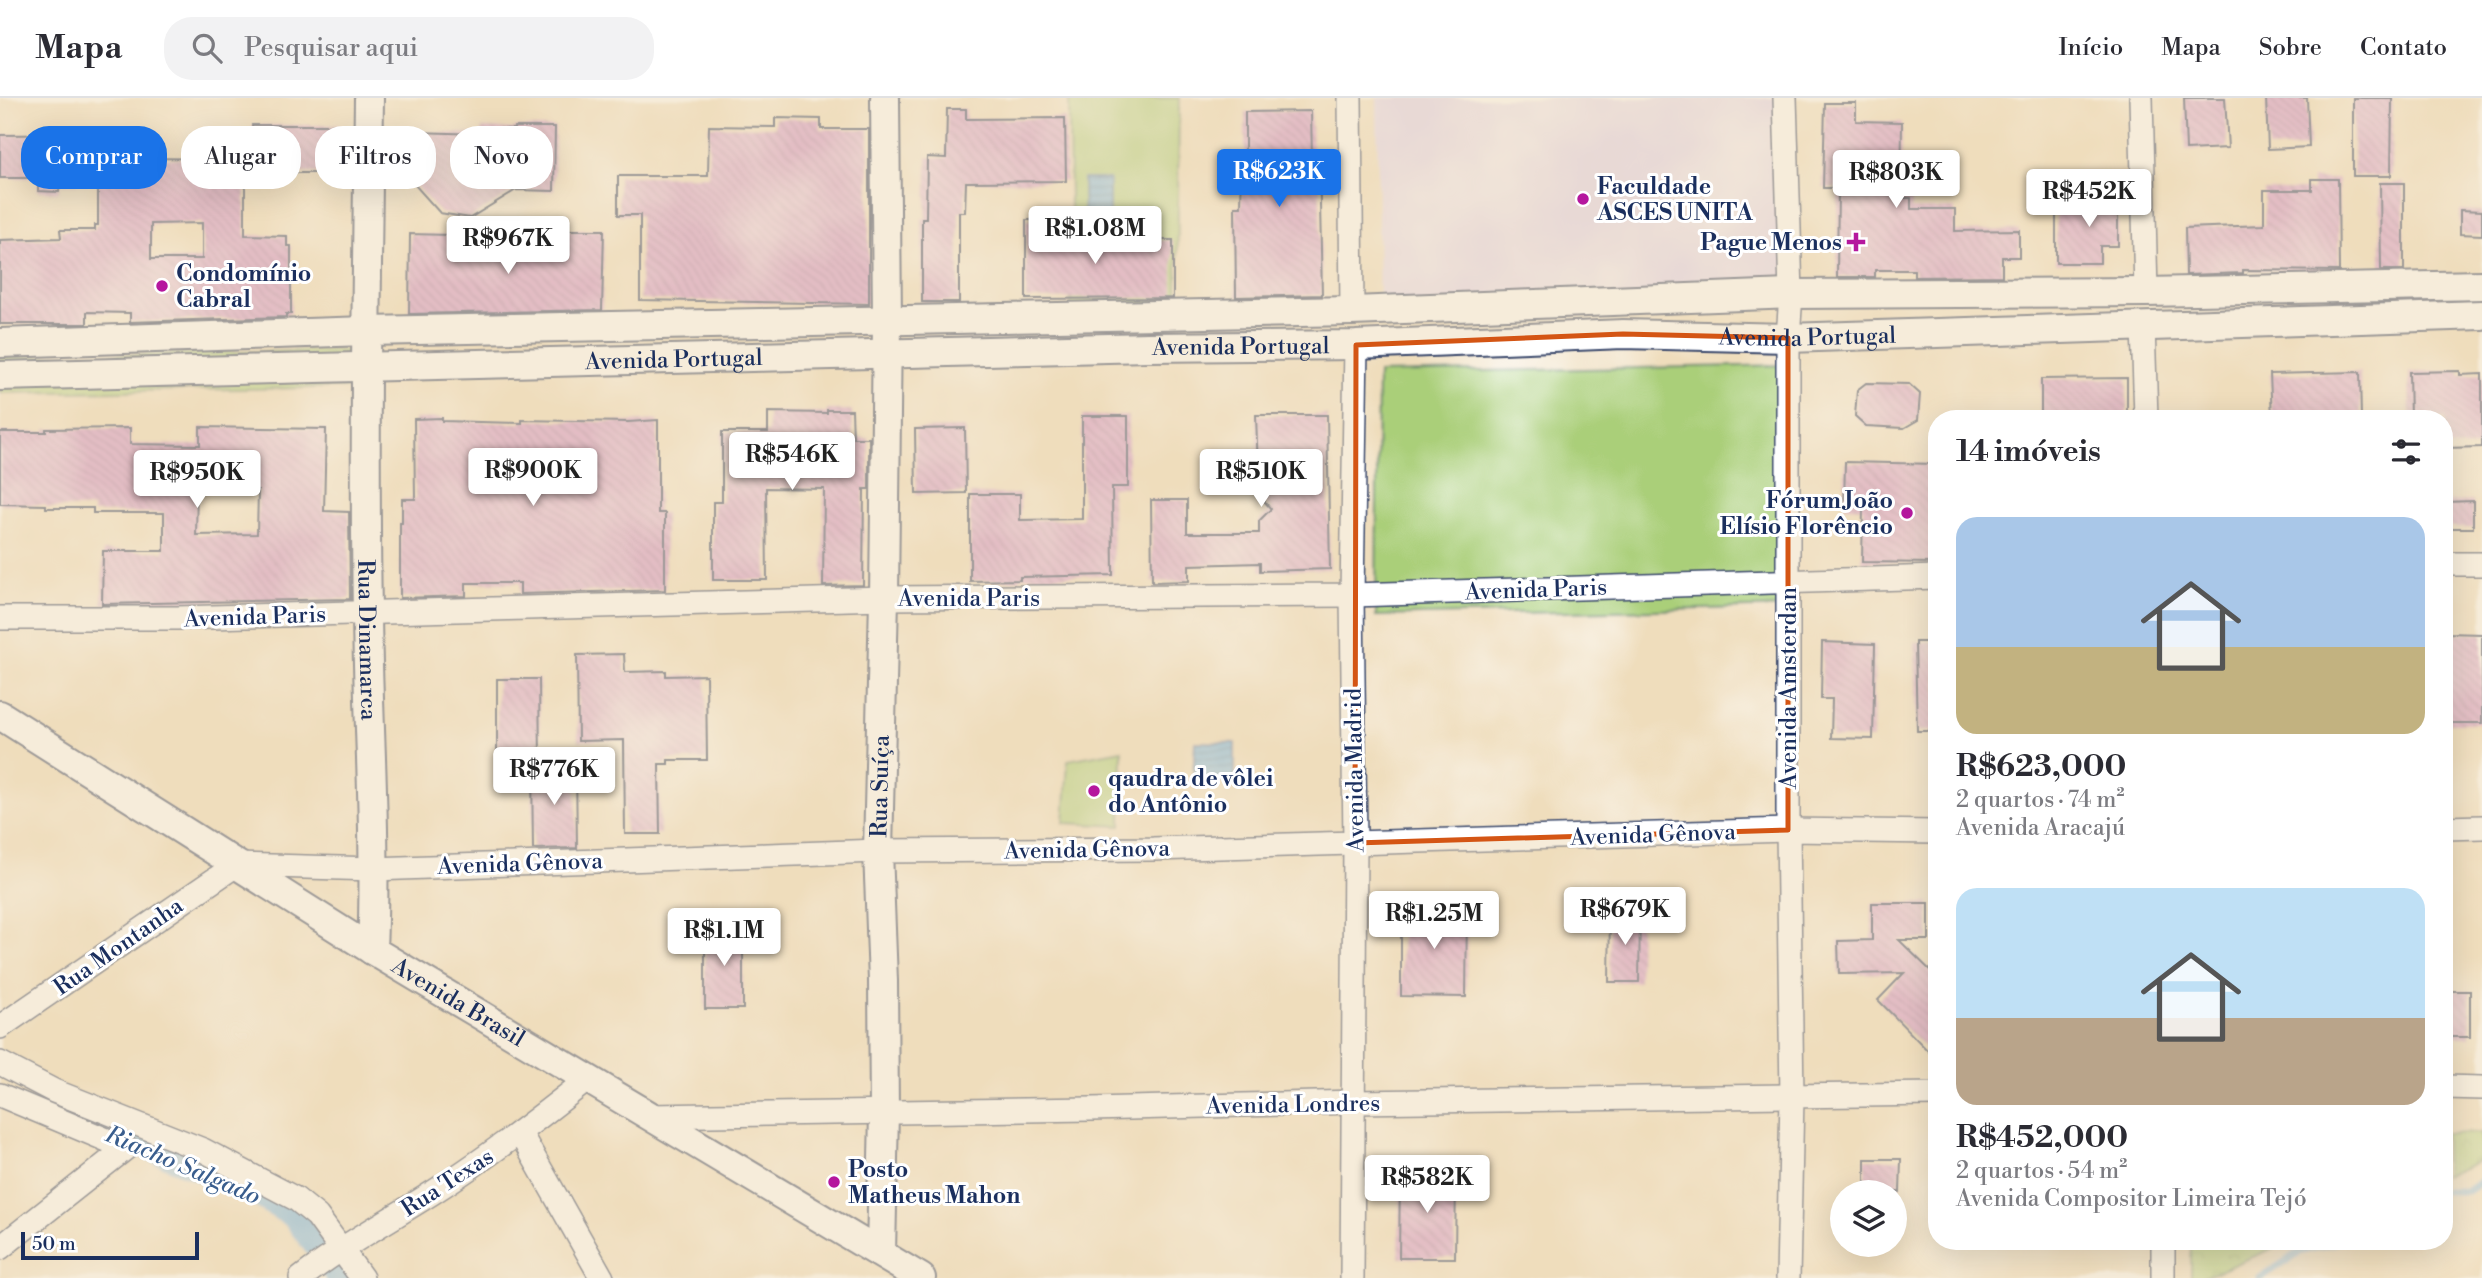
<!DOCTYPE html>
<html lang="pt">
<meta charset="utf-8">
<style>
body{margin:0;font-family:"Libre Bodoni",serif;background:#f2f2f3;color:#2b2b33;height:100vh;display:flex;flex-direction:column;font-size:26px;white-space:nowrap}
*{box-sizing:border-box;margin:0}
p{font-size:23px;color:#7c7c81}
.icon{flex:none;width:38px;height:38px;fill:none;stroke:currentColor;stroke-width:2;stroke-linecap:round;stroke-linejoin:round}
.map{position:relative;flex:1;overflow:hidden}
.panel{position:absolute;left:1928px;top:312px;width:525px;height:840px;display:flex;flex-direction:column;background:#fff;border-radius:28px;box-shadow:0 7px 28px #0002}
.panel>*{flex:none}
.guide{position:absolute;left:21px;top:28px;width:665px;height:63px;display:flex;gap:14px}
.buttons{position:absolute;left:1830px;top:1082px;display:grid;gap:14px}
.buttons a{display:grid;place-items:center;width:77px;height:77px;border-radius:50%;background:#fff;box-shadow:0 7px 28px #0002;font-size:35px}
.scale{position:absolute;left:21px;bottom:18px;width:178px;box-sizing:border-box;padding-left:7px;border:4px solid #1b2f5e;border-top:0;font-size:19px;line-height:24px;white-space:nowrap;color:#1b2f5e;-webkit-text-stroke:5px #fff;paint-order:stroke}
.price{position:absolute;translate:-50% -60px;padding:0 16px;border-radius:7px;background:#fff;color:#222;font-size:23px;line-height:46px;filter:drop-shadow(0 2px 4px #0008)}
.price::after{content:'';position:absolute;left:50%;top:42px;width:21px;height:16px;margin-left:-10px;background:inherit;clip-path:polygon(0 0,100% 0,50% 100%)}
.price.selected{background:#1a73e8;color:#fff}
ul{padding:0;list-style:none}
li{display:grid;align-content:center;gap:14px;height:371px;padding:0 28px}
li span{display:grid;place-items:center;height:217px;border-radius:21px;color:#555}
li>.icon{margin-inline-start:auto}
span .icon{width:126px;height:126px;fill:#fffc;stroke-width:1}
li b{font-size:30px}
h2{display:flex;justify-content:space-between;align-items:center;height:84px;padding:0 28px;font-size:30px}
.tag{padding:0 24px;border-radius:28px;background:#fff;box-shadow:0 7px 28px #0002;font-size:24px;line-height:63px}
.tag.selected{background:#1a73e8;color:#fff}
header{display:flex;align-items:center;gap:42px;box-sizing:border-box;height:98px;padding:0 35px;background:#fff;border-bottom:2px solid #e1e1e2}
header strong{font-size:33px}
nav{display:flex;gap:38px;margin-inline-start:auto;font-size:24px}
.search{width:490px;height:63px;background:#f2f2f3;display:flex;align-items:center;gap:18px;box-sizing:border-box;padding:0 24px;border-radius:28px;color:#7c7c81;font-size:26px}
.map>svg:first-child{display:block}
</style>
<header>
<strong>Mapa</strong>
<div class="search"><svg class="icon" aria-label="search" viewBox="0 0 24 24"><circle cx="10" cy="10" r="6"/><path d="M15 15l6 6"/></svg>Pesquisar aqui</div>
<nav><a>Início</a><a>Mapa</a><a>Sobre</a><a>Contato</a></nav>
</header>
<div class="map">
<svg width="2482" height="1180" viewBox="0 0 2482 1180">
<defs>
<pattern id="park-crowns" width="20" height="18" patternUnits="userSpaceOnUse" patternTransform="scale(1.75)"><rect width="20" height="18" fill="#aacf79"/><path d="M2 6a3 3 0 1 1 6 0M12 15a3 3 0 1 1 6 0" fill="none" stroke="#92b26b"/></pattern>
<pattern id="water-rules" width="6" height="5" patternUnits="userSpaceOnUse" patternTransform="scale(1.75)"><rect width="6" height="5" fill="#70b2e5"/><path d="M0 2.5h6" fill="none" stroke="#5b91bd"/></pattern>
<pattern id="building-back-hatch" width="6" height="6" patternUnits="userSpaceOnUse" patternTransform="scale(1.75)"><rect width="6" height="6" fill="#d597cf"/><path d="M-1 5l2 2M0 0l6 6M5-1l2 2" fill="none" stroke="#ac7cab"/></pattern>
</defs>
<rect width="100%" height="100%" fill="#fff"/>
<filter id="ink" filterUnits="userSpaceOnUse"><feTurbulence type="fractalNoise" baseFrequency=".0143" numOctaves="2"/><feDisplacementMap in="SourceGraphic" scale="14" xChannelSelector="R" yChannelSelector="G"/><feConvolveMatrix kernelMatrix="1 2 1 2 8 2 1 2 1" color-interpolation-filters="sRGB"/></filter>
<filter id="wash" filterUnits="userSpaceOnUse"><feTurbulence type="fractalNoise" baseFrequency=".00686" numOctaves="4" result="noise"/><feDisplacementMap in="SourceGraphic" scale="28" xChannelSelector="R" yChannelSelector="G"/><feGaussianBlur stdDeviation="1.57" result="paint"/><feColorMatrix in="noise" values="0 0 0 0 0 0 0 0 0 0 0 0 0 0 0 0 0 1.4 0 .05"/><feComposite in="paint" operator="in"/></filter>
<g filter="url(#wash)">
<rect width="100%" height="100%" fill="#efddbc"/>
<polygon fill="#e0d4f4" points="1377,0 1785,0 1790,201 1379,205"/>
<g fill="#aacf79" stroke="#627f6c" stroke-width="2">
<polygon points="1069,0 1179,0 1177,216 1071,218"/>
<polygon points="373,251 371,289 0,295 0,259"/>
<polygon points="1794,267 1794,509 1376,518 1378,275"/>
<polygon points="1122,652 1121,728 1064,725 1068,662"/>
</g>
<g fill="url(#park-crowns)" stroke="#627f6c" stroke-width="2">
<polygon points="2482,1035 2482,1062 2445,1078 2445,1036"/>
<polygon points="2191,1143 2291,1143 2202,1180 2191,1180"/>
</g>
<g fill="url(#water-rules)" stroke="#4670a2" stroke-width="2">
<polygon points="1083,81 1109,81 1109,135 1084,135"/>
<polygon points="1195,644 1235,645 1235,682 1193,681"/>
</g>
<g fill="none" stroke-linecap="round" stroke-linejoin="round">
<g stroke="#70b2e5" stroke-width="7">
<polyline points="2445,1093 2467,1093 2482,1083"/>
<polyline points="2260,1180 2300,1154 2340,1143"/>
</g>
<polyline stroke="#70b2e5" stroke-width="24" points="105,1032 253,1094 294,1119 339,1180"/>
</g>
<g id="blocks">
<g fill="url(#building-back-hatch)" fill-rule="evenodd">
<polygon points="2184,0 2225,0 2228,50 2186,52"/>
<polygon points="2266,0 2307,0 2309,49 2268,51"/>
<polygon points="2353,0 2392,0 2391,78 2353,78"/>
<polygon points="1825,5 1856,5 1856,23 1902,24 1901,100 1911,100 1911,111 1955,111 1955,133 2019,132 2019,159 2002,159 2002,178 1914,179 1914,172 1875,172 1875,179 1837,179 1838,90 1823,90"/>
<polygon points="947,11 966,11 966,21 1065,20 1066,83 966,84 965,114 959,114 959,204 922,204 922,120 926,120 927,59 946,60"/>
<polygon points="1311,13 1312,60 1319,60 1322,197 1236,199 1235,109 1241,109 1242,69 1245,69 1245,14"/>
<polygon points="775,20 821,21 821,31 869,31 869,206 640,202 640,117 618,117 618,78 708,78 709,28 775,29"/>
<polygon points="252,27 339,27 339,75 253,75"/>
<polygon points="514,29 555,29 554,93 516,92 470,120 440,115 414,86 416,34 481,36 482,30 514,31"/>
<path d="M102,32H137V60L245,61V137L287,138V148H291V216H286V219L130,224V215L87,214V226H0V142L61,140L60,132H95V127H98V86H60L59,94L38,93V80H0V37L102,36ZM202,125V161H151V126Z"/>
<polygon points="2312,81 2338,81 2339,173 2243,172 2243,175 2186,177 2185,130 2264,127 2264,92 2312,92"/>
<polygon points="2380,85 2404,85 2404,172 2381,172"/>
<polygon points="2128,88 2129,110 2118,110 2118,148 2100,148 2100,165 2056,165 2056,110 2105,110 2105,89"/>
<polygon points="2460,112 2482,113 2482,137 2460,136"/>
<polygon points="1026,122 1063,122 1063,142 1173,142 1173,200 1026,201"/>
<polygon points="565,132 604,132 602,212 409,216 410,136 449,137 449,158 513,159 514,139 565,140"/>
<polygon points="2460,273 2460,277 2482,276 2482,349 2445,350 2445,320 2410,320 2409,274"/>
<polygon points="2360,274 2361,320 2272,320 2270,276"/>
<polygon points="2127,280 2127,320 2041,320 2041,281"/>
<polygon points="1866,285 1909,286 1920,296 1918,322 1904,330 1866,328 1855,318 1857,292"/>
<polygon points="827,312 852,312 853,340 869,340 869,391 864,391 863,487 823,488 824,391 766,390 767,482 713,482 713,404 722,404 722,334 768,334 768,314 827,315"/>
<polygon points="1256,317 1327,317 1330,471 1260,473 1260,465 1189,467 1189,483 1152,484 1151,402 1187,402 1187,435 1259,435 1259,423 1271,411 1259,397 1271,382 1258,372"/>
<polygon points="1082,318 1128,318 1128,389 1112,389 1113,477 1020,479 1020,482 970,483 970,396 1020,396 1020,422 1082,421"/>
<polygon points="442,320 442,323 522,325 522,322 628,324 658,322 658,415 665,415 665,492 520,496 520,485 466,485 466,498 400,500 400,425 402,425 402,401 415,401 414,321"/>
<path d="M200,329L326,331L324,413L349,414L350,501L102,506L103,453H164V415H93V410H46V407L0,406V334H46V331L130,330V346L200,347ZM197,391L258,392L257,436L196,437Z"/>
<polygon points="965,330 966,395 916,396 915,331"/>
<polygon points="1845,364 1937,366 1937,465 1862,464 1863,409 1844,408"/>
<polygon points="2473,403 2473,430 2445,430 2445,404"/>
<polygon points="2445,535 2482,536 2482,625 2445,625"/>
<polygon points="1822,544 1875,546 1873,641 1831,640 1832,601 1821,601"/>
<polygon points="1915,544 1937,544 1937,633 1917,633"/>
<polygon points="624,556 625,574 666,573 666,578 706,577 707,662 668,662 668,666 659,666 660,736 625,736 624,642 578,643 577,557"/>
<polygon points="497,581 539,581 540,664 497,664"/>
<polygon points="532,667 576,667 577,750 533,751"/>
<polygon points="1872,805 1929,805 1929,842 1899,842 1937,879 1937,962 1878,902 1904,875 1839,876 1838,843 1872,842"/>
<polygon points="1401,807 1467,808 1466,899 1401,898"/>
<polygon points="1610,814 1640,814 1639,884 1609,884"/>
<rect x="705" y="829" width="38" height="82"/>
<rect x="2445" y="893" width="25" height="46"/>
<polygon points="1865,1061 1901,1061 1900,1094 1865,1094"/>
<polygon points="1400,1074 1456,1075 1455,1160 1399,1160"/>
</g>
</g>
</g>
<g filter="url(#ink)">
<use href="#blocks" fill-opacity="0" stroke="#3b496c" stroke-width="2"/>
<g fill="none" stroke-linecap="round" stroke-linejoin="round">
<defs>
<g id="minor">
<polyline points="1350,0 1352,213"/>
<polyline points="1785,0 1791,196 1788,240 1788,732 1792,999 1788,1180"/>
<polyline points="2141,0 2146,194"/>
<polyline points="2143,228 2146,320"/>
<polyline points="2445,466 2482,466"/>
<polyline points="0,520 177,520 884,500 1352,497 1937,479"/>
<polyline points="2445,730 2482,729"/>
<polyline points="0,929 236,767 374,771 878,753 1153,751 1788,732 1937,734"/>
<polyline points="0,965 54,993 203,1052 296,1101 317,1118 362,1180"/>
<polyline points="2445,989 2482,990"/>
<polyline points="0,997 126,1050 0,1150"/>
<polyline points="649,1018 1092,1011 1354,1004 1937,996"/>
<polyline points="520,1035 602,1180"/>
<polyline points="2163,1143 2163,1180"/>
<path d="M301,1180C342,1148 388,1123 432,1095C487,1060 538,1021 588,981"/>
<polyline points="1352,1180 1355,745 1352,497 1356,247"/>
</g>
<g id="tertiary">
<path id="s1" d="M369,0C367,171 364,342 367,514C368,627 377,739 372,852"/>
<polyline points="0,245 367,233 1352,213 1791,196 2146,194 2482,187"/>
<path id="s2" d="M0,278L1148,249L1356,247L1623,236L1788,240L2482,217"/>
<path id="s3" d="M0,617L372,852L921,1180"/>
<path id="s4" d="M881,1155L884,1014L883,883L878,753L884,500L887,222L885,0"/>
</g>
</defs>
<use href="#minor" stroke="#3b496c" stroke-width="26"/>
<use href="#tertiary" stroke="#3b496c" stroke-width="32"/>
<use href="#minor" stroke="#fff" stroke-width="23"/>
<use href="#tertiary" stroke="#fff" stroke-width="28"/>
</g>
</g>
<path d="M0 0H2482V1180H0ZM1623,236L1788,240V732L1355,745L1356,247Z" fill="#efddbc" fill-opacity=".55" fill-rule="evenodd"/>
<path fill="none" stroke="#d45514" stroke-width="5" stroke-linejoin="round" d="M1623,236L1788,240V732L1355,745L1356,247Z"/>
<g fill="#b5179e" stroke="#fff" stroke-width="2.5">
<circle cx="1583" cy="101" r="7"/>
<path d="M1852.5 133.5h7v7h7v7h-7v7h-7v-7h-7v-7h7z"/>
<circle cx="162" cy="188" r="7"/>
<circle cx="1907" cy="415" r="7"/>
<circle cx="1094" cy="693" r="7"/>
<circle cx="834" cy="1084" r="7"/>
</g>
<g text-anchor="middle" stroke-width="6" stroke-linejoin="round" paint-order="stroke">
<g font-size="23" font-weight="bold" fill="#1b2f5e" stroke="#fff" text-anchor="start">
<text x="1597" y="96">Faculdade<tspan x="1597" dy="26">ASCES UNITA</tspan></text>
<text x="1842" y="152" text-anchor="end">Pague Menos</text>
<text x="176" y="183">Condomínio<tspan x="176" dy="26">Cabral</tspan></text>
<text x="1893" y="410" text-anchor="end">Fórum João<tspan x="1893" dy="26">Elísio Florêncio</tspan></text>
<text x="1108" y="688">qaudra de vôlei<tspan x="1108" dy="26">do Antônio</tspan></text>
<text x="848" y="1079">Posto<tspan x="848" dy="26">Matheus Mahon</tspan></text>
</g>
<g font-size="23" fill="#1b2f5e" stroke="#fff">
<text dy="8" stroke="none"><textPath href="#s2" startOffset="1808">Avenida Portugal</textPath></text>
<text dy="8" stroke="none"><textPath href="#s2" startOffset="1241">Avenida Portugal</textPath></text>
<text dy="8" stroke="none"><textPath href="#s2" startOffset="674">Avenida Portugal</textPath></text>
<text transform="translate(1536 491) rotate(-2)" y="8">Avenida Paris</text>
<text x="969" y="508">Avenida Paris</text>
<text transform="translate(255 518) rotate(-2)" y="8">Avenida Paris</text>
<text dy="8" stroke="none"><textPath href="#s1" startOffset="542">Rua Dinamarca</textPath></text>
<text transform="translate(1788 590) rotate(-90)" y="8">Avenida Amsterdan</text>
<text transform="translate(1354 672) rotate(-91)" y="8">Avenida Madrid</text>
<text dy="8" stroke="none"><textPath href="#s4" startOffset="467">Rua Suíça</textPath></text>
<text transform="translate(1653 736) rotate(-2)" y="8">Avenida Gênova</text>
<text transform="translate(1087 751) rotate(-1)" y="8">Avenida Gênova</text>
<text transform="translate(520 765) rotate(-2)" y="8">Avenida Gênova</text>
<text transform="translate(118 848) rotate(-35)" y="8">Rua Montanha</text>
<text dy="8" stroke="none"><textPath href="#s3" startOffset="541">Avenida Brasil</textPath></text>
<text transform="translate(1293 1006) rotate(-1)" y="8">Avenida Londres</text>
<text transform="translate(447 1084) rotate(-33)" y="8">Rua Texas</text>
</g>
<g font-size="24" font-style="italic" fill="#395d8d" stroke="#fff">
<text transform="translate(183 1067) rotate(23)" y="8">Riacho Salgado</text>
</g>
</g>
</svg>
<div class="buttons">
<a><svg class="icon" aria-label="layers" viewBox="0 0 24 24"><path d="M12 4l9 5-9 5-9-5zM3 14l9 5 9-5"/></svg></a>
</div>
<div class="scale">50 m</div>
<b class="price selected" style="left:1279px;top:111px">R$623K</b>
<b class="price" style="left:1896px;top:112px">R$803K</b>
<b class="price" style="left:2089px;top:131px">R$452K</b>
<b class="price" style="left:1095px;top:168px">R$1.08M</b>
<b class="price" style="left:508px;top:178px">R$967K</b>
<b class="price" style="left:792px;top:394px">R$546K</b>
<b class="price" style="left:533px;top:410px">R$900K</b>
<b class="price" style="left:1261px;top:411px">R$510K</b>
<b class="price" style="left:197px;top:412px">R$950K</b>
<b class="price" style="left:554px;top:709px">R$776K</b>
<b class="price" style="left:1625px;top:849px">R$679K</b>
<b class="price" style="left:1434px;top:853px">R$1.25M</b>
<b class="price" style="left:724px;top:870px">R$1.1M</b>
<b class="price" style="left:1427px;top:1117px">R$582K</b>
<div class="guide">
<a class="tag selected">Comprar</a>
<a class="tag">Alugar</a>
<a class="tag">Filtros</a>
<a class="tag">Novo</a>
</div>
<section class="panel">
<h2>14 imóveis<svg class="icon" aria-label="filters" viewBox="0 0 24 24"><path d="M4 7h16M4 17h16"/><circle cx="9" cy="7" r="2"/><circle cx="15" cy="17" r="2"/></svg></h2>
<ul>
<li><span style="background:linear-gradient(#a9c7e8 60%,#c2b280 0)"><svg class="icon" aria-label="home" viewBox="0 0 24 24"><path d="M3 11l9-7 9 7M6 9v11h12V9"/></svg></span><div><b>R$623,000</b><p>2 quartos · 74 m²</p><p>Avenida Aracajú</p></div></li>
<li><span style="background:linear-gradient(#bfe0f5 60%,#b9a48a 0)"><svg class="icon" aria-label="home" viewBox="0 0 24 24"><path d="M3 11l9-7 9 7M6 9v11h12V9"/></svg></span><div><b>R$452,000</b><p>2 quartos · 54 m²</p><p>Avenida Compositor Limeira Tejó</p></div></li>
</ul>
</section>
</div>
